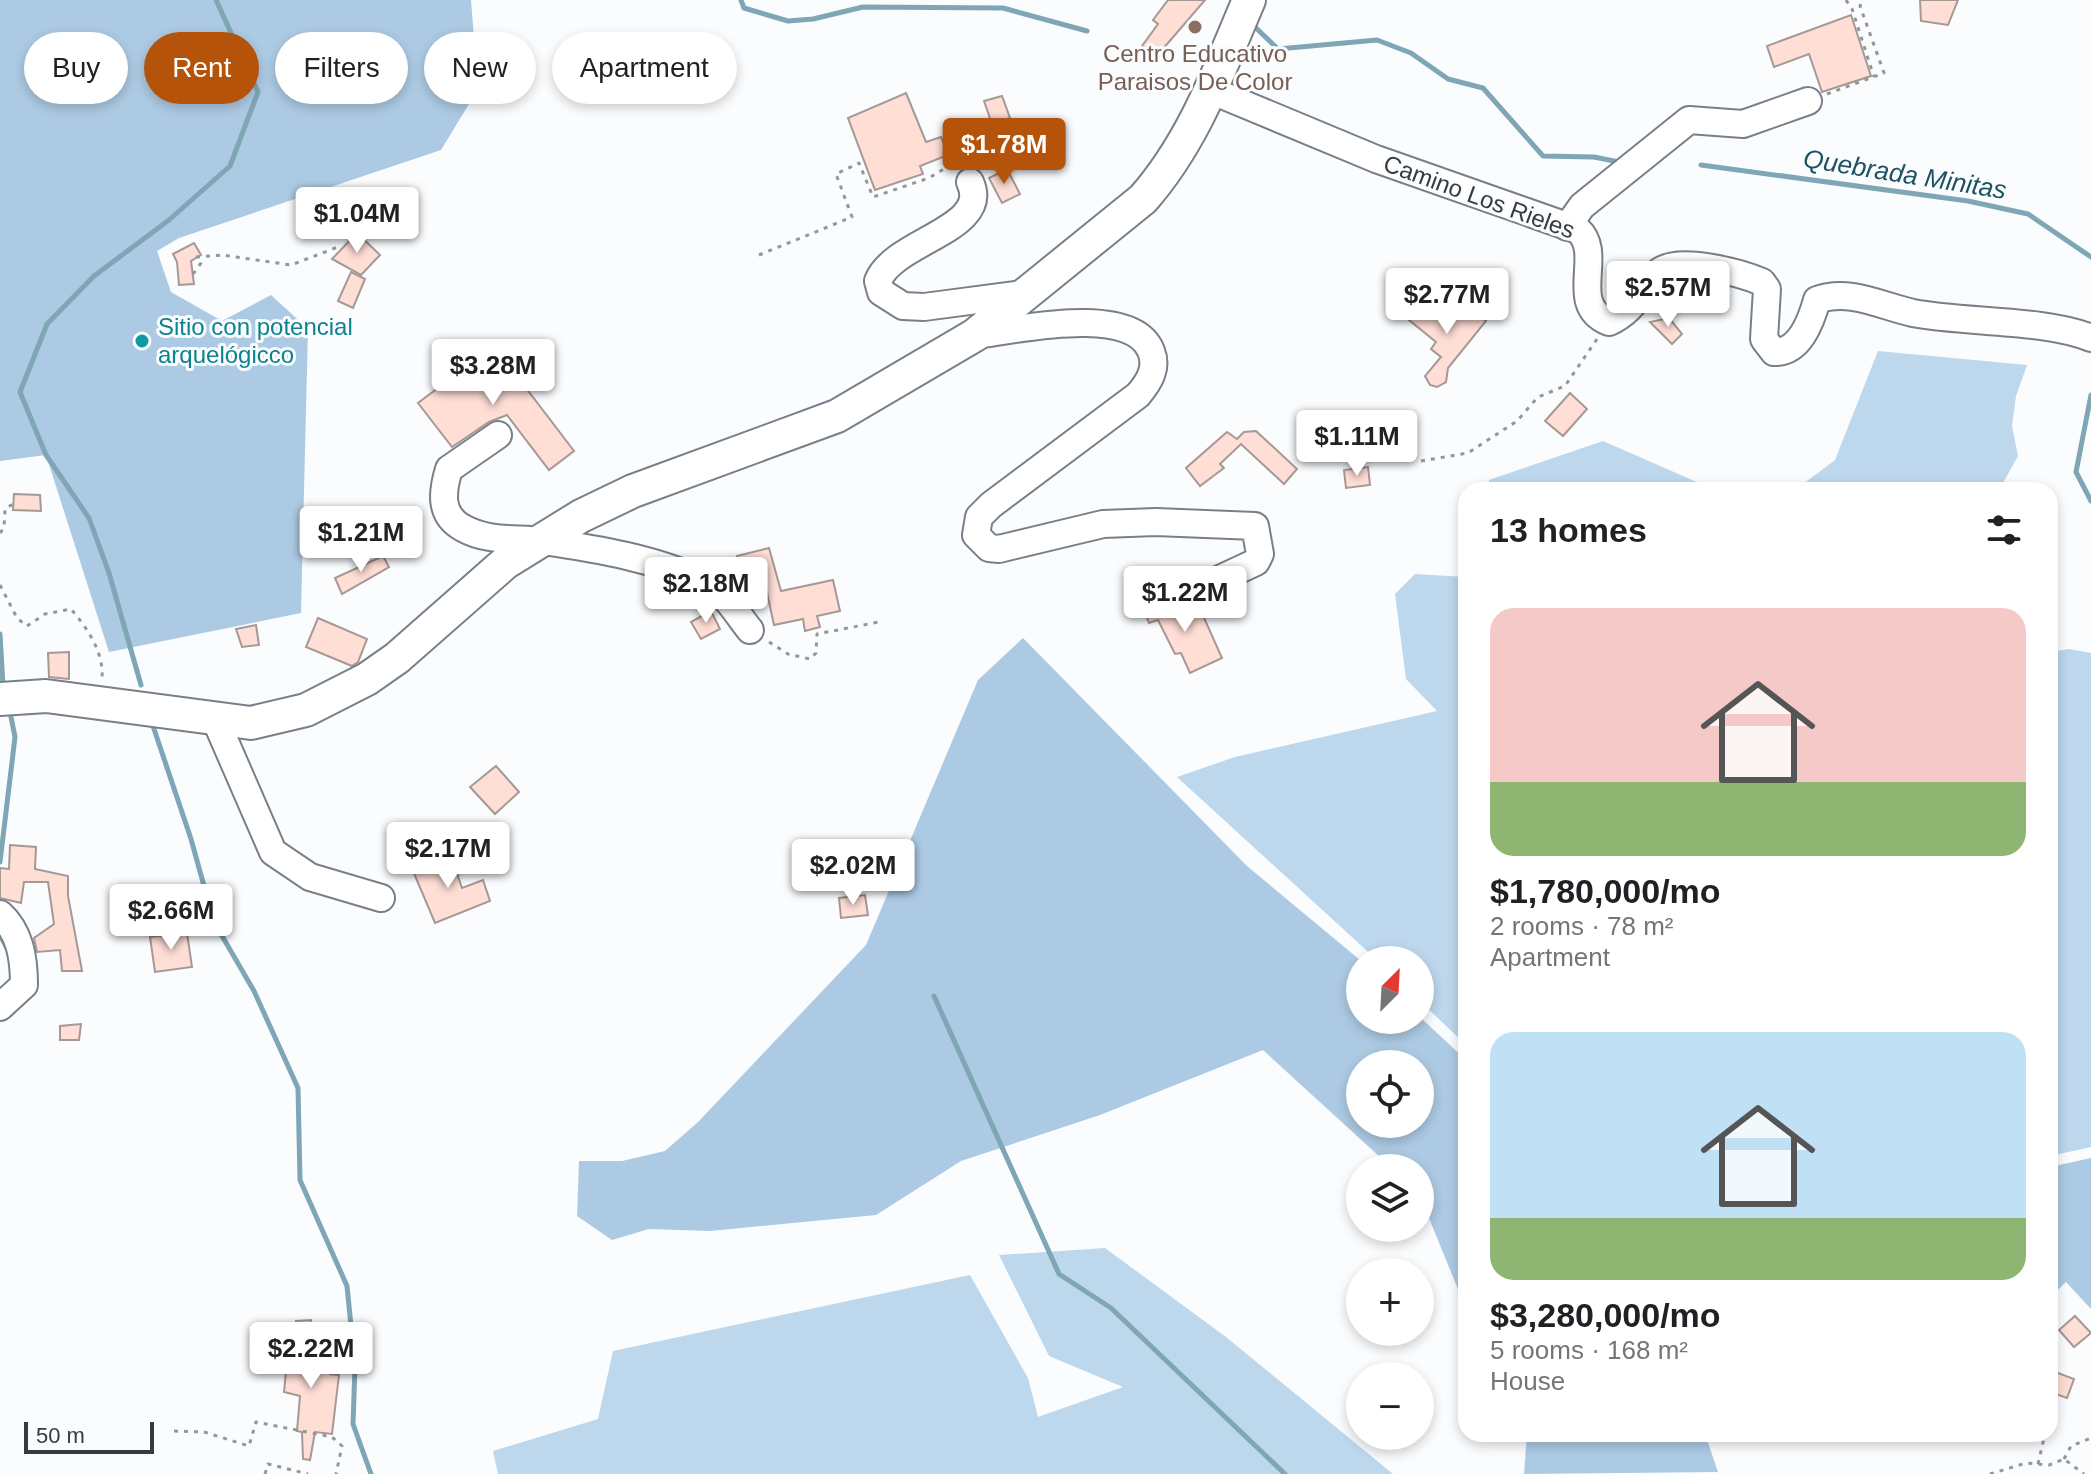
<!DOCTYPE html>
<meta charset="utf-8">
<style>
body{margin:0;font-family:Helvetica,sans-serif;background:#f2f2f2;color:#202124;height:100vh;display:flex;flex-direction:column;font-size:30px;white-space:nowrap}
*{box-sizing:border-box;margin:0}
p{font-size:26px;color:#757577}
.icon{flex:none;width:44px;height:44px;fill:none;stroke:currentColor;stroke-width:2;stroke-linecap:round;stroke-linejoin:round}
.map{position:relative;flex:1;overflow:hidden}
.drawer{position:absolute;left:1458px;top:482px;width:600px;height:960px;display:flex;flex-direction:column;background:#fff;border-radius:24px;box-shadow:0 4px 12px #0003}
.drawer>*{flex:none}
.top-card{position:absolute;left:24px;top:32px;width:760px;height:72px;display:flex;gap:16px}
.needle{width:52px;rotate:24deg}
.controls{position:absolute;left:1346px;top:946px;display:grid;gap:16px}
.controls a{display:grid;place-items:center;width:88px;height:88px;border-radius:50%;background:#fff;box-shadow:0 4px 12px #0003;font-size:40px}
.scale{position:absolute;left:24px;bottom:20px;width:130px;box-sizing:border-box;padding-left:8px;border:4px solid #373b3e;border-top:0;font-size:22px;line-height:28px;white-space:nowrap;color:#373b3e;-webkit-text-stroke:6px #fafcfe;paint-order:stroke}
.price{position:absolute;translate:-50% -68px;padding:0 18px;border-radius:8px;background:#fff;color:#222;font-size:26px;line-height:52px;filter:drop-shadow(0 2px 4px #0008)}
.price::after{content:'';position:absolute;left:50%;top:48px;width:24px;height:18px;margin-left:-12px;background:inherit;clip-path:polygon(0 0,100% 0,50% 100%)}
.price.selected{background:#b45309;color:#fff}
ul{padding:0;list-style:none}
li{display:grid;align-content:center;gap:16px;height:424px;padding:0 32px}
li span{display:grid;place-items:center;height:248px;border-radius:24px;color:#555}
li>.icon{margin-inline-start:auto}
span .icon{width:144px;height:144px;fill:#fffc;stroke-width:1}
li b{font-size:34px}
h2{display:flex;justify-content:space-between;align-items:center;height:96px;padding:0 32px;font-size:34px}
.chip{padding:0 28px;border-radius:36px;background:#fff;box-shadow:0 4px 12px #0003;font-size:28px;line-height:72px}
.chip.selected{background:#b45309;color:#fff}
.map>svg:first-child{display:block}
</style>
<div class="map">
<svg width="2091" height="1474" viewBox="0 0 2091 1474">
<rect width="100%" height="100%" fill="#fafcfe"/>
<g fill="#bdd7ed">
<polygon points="1878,351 2027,365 2016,396 2012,426 2018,456 2003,483 2003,490 1795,490 1835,460"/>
<polygon points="1603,441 1715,490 1489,490 1489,480"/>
<polygon points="1415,574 1466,577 1466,1045 1420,1001 1420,960 1377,960 1177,777 1235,757 1437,711 1406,679 1395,594"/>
<polygon points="2069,649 2091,653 2091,1147 2050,1156 2050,652"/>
<polygon points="1105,1248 1226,1337 1393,1474 498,1474 493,1451 598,1419 613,1351 970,1275 1028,1378 1038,1417 1123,1387 1049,1356 999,1255"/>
</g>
<g fill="#accae3" fill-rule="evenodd">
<polygon points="0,0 471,0 478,89 441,150 179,238 157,251 171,292 222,321 271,295 308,329 301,613 109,652 46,455 0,461"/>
<path d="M1023,638L1247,866L1360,960V1020H1420V1017L1465,1059L1466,1309L1420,1196V1168H1392L1263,1050L1100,1115L961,1161L876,1215L710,1231L649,1229L612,1240L577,1216L579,1161H622L665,1151L698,1122L866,945L978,680ZM1360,1064H1420V1124H1360Z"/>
<polygon points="2091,1158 2091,1309 2066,1282 2050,1297 2050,1167"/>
<polygon points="1527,1434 1705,1434 1718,1472 1524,1474"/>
</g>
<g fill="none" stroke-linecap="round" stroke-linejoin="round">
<g stroke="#7fa6b5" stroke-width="5">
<polyline points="741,0 744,8 788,21 813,19 863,7 1003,8 1087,31"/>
<polyline points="1256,28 1278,49 1377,40 1411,53 1448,79 1483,88 1543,156 1594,157 1619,162"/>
<polyline points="1701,165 1968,201 2028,214 2091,257"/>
<polyline points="2091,395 2076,472 2091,501"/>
<polyline points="0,634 3,686"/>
<polyline points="141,685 109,573 89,518 46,455 20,392 47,324 94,276 169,220 230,166 258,92 216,0"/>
<polyline points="152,723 191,839 214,922 254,991 298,1088 300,1180 347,1286 355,1366 353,1424 371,1474"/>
<polyline points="0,862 15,737 11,717"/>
<polyline points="0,935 7,948"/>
<polyline points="934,996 1059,1274 1111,1308 1285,1474"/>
</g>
</g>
<g fill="#ffded6" stroke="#a59895" stroke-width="2">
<polygon points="1168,0 1205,0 1156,57 1142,46 1158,24 1153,20"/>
<polygon points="1920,0 1958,0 1948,25 1921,21"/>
<polygon points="1851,15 1871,76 1822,92 1809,54 1774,67 1767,46"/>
<polygon points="906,93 926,142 941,137 948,155 920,166 923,174 875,190 848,118"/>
<polygon points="1002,96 1010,118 992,124 984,101"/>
<polygon points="1007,169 1020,194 1002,203 989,178"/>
<polygon points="357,233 380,255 361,275 332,259"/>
<polygon points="194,243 201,255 191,261 194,284 179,285 177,262 173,254"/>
<circle cx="1466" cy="278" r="9"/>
<polygon points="351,272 365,279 353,308 338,301"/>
<polygon points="1424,302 1447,320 1462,302 1486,321 1448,368 1446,382 1437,387 1430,385 1425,376 1441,357 1431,349 1436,342 1409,320"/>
<polygon points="1669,318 1682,334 1672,344 1650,322"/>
<polygon points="494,346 574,451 549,470 507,415 489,422 452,447 418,403"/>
<polygon points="1570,393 1587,409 1563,436 1545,421"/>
<polygon points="1256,431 1297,469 1284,484 1241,444 1220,464 1224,468 1200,486 1186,468 1227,432 1237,439 1244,432"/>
<polygon points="1368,467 1370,485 1346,488 1344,470"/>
<polygon points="14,494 40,495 41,511 13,510"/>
<polygon points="769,548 781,591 833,580 840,611 817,616 820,627 805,631 803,619 774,625 764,579 748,583 737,556"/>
<polygon points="383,556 389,567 342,594 335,578"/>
<polygon points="1164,595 1164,604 1171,611 1183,613 1185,617 1201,611 1222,658 1190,673 1181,653 1175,654 1158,620 1149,623 1141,603"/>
<polygon points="711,611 720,629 701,639 691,622"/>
<polygon points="318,618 367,639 358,662 352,666 306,647"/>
<polygon points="256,625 259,645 242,647 236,629"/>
<polygon points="69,652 69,679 49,677 48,653"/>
<polygon points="496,766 519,792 495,814 470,787"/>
<polygon points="10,845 36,847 35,869 68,876 68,896 82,971 62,971 60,950 37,952 34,938 54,924 48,882 24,882 21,903 0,898 0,868 9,869"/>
<polygon points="451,856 462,888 483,880 490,901 435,923 413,871"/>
<polygon points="865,895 868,915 841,918 839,898"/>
<polygon points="187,933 192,967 155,972 150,937"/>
<polygon points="81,1024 79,1040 60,1040 60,1026"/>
<polygon points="2075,1316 2091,1333 2074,1347 2059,1330"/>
<polygon points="311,1320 313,1365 331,1366 330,1374 339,1375 332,1434 315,1432 310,1460 303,1459 302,1432 297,1431 300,1396 284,1392 287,1361 298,1363 296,1321"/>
<polygon points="2050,1370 2074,1379 2067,1398 2050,1392"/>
</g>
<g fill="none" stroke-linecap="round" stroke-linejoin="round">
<defs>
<g id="minor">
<path d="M1210,90L1376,159L1578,230C1605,254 1566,305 1609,322C1632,312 1642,291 1658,273C1675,255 1741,273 1762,282L1767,289L1764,339L1774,352C1800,353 1811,321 1817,300C1849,288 1881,306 1913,313C1965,323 2043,319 2091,338"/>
<path d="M970,182C992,230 894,240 878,281L881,292L903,306L924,307L1030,293"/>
<polyline points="1567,227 1582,206 1689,120 1743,124 1808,101"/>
<path d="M975,335C1015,330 1132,303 1151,351C1158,368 1149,382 1138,395L991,505L979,517L976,535L989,548L999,549L1103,524L1156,522L1255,526L1260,554L1256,562L1179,598"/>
<path d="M498,435L449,469C442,492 439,515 463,528C488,542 515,538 542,541C598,549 658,559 709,584C725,592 739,617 750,630"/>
<polyline points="216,721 273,852 310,877 381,898"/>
<path d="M0,914C20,932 24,958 24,985L0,1007"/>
</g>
<path id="major" d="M0,699L46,696L251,723L306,710L367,679L397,658L505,563L581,516L633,491L837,416L975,335L1143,199C1194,141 1219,70 1249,0"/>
</defs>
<use href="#minor" stroke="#778088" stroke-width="30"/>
<use href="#major" stroke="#778088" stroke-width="36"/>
<g stroke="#94979a" stroke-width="3" stroke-dasharray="4 6" stroke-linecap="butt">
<polyline points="1846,0 1852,9 1874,77"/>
<polyline points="1827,94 1884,73 1860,6 1863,0"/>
<polyline points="759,255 852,217 836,174 859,163 873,197 929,178 957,161 959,166"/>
<polyline points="196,257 222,255 291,265 338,247"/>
<polyline points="193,274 204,259"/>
<polyline points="1421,461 1468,453 1517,421 1538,397 1565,386 1597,339"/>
<polyline points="0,533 4,528 5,509 13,504"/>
<path d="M0,585L17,618L27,626L45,614L71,609C87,628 104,652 102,678"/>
<polyline points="769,642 788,654 810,659 816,653 817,634 879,622"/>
<polyline points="2050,1415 2053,1402"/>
<polyline points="174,1431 204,1432 249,1446 256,1422 332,1437 342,1446 336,1474"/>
<polyline points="2064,1459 2071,1446 2091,1438"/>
<polyline points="2038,1464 2045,1434"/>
<polyline points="265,1474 268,1464 308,1474"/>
<polyline points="1990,1474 2026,1463 2049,1465 2064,1459 2084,1474"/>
</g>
<use href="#minor" stroke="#fff" stroke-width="26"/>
<use href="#major" stroke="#fff" stroke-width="32"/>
</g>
<circle fill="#8d6e63" stroke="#fafcfe" stroke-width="3" cx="1195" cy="27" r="8"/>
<circle fill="#0f9aa8" stroke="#fafcfe" stroke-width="3" cx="142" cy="341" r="8"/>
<g text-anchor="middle" stroke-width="6" stroke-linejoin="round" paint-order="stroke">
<g font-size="24" fill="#785e54" stroke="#fafcfe">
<text x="1195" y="62">Centro Educativo<tspan x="1195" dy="28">Paraisos De Color</tspan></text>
</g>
<g font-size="24" fill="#373b3e" stroke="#fafcfe">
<text transform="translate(1479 197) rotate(20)" y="8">Camino Los Rieles</text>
</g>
<g font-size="24" fill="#0d838f" stroke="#fafcfe" text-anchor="start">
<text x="158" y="335">Sitio con potencial<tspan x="158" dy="28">arquelógicco</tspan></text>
</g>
<g font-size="26" font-style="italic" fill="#1c5263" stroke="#fafcfe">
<text transform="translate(1905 174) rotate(9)" y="9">Quebrada Minitas</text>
</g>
</g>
</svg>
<div class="controls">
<a><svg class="needle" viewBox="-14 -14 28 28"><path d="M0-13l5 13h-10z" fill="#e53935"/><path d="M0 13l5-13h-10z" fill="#757577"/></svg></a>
<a><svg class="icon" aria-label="locate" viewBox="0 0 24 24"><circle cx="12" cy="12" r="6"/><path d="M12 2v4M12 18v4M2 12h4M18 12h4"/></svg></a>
<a><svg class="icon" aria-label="layers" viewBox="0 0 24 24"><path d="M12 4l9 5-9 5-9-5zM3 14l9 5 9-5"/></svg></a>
<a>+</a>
<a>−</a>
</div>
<div class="scale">50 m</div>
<b class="price selected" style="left:1004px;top:186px">$1.78M</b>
<b class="price" style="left:357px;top:255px">$1.04M</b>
<b class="price" style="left:1668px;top:329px">$2.57M</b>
<b class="price" style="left:1447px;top:336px">$2.77M</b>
<b class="price" style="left:493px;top:407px">$3.28M</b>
<b class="price" style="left:1357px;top:478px">$1.11M</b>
<b class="price" style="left:361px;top:574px">$1.21M</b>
<b class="price" style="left:706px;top:625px">$2.18M</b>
<b class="price" style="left:1185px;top:634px">$1.22M</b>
<b class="price" style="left:448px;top:890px">$2.17M</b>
<b class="price" style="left:853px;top:907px">$2.02M</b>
<b class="price" style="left:171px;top:952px">$2.66M</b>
<b class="price" style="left:311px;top:1390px">$2.22M</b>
<div class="top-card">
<a class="chip">Buy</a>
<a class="chip selected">Rent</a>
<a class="chip">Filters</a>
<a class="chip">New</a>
<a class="chip">Apartment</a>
</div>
<section class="drawer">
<h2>13 homes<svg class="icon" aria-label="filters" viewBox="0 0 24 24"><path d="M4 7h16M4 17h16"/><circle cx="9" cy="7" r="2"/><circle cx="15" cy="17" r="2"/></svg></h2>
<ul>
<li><span style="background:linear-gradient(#f6c9c9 70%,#8fb573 0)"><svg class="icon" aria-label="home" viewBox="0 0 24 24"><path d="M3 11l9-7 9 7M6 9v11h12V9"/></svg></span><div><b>$1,780,000/mo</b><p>2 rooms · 78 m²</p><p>Apartment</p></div></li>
<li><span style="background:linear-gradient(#bfe0f5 75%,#8fb573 0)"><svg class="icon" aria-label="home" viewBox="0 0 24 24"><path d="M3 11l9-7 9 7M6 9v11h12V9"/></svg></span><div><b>$3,280,000/mo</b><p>5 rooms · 168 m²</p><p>House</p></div></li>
</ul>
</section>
</div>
